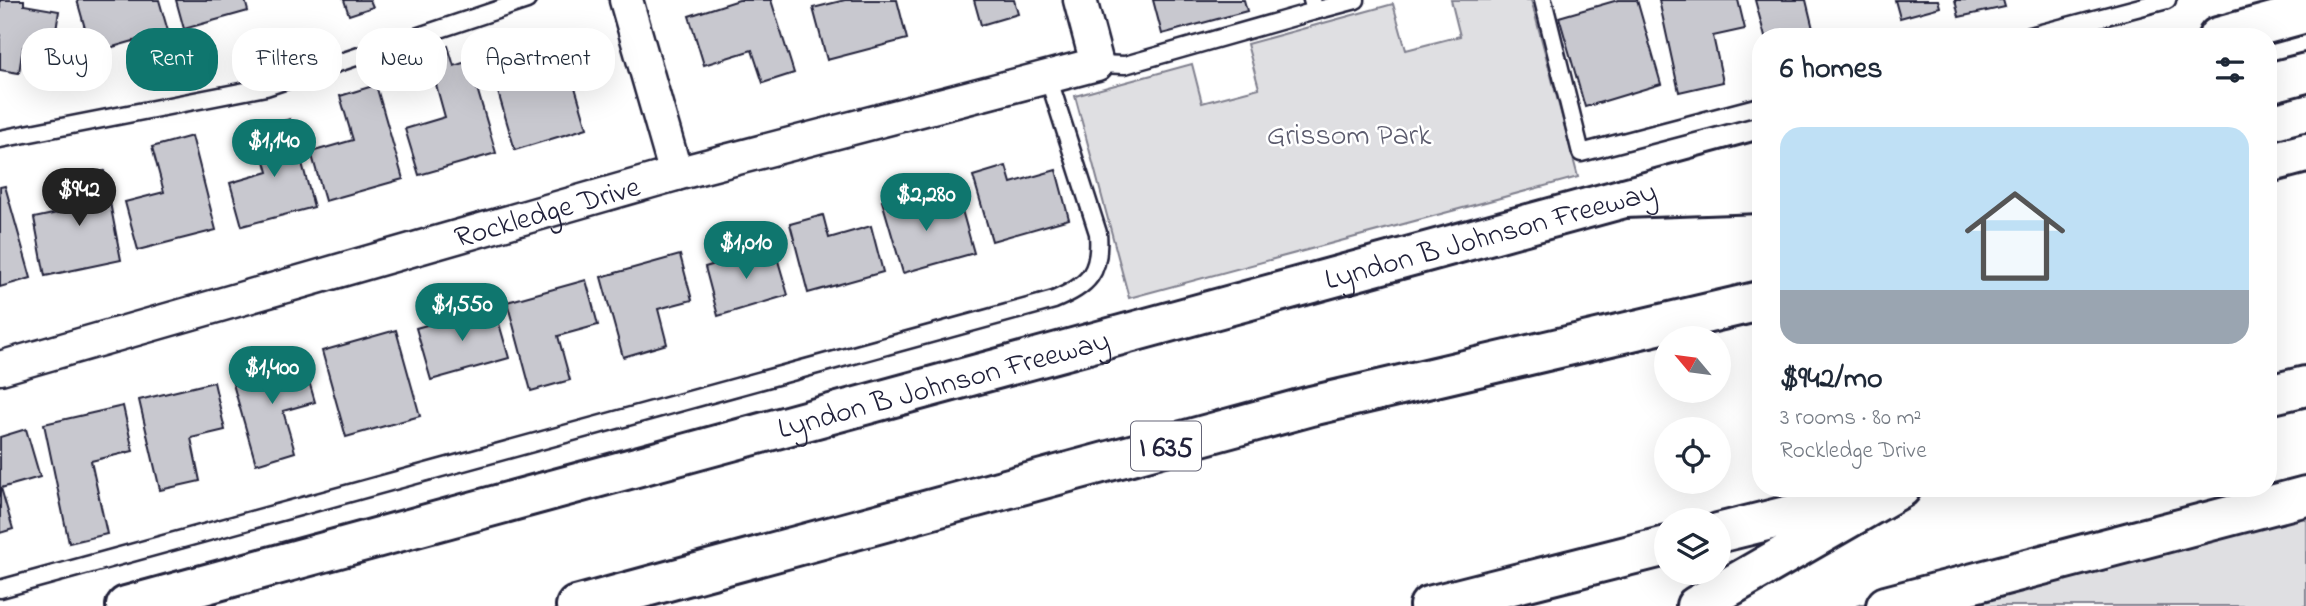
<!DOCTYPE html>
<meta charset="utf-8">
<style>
body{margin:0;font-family:"Indie Flower",sans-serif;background:#f2f2f3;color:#1f2937;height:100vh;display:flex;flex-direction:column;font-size:26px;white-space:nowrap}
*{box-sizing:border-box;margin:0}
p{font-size:23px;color:#747a83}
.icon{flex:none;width:38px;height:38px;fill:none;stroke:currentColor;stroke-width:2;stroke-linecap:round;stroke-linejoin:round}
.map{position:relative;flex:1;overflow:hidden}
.sheet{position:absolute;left:1752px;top:28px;width:525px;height:469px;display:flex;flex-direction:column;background:#fff;border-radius:28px;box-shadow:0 7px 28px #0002}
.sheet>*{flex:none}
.guide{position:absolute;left:21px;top:28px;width:665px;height:63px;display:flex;gap:14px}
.needle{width:46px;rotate:299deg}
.fabs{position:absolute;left:1654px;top:326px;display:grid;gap:14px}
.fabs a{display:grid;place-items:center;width:77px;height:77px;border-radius:50%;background:#fff;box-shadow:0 7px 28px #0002;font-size:35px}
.price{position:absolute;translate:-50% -60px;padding:0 16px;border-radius:24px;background:#0f766e;color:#fff;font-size:23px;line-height:46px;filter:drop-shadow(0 2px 4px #0008)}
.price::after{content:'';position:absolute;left:50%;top:42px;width:21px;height:16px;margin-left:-10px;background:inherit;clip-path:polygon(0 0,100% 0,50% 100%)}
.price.on{background:#222;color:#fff}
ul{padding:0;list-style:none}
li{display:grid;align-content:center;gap:14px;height:371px;padding:0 28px}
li+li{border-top:2px solid #e0e1e3}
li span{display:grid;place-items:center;height:217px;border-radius:21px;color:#555}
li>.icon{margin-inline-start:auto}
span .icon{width:126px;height:126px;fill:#fffc;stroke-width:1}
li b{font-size:30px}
h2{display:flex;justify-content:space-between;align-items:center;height:84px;padding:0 28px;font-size:30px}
.tag{padding:0 24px;border-radius:28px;background:#fff;box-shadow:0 7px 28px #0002;font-size:24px;line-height:63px}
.tag.on{background:#0f766e;color:#fff}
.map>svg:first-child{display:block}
</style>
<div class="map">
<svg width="2306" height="606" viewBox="0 0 2306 606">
<rect width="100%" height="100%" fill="#fff"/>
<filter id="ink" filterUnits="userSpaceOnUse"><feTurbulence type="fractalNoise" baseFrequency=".0143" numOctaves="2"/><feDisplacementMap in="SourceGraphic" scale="14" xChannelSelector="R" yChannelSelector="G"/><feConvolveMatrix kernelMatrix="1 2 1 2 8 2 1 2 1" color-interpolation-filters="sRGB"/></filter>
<g filter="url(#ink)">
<g fill="#dfdfe2" stroke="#80808e" stroke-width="2">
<polygon points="1451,0 1531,0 1578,177 1129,298 1075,96 1192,64 1202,103 1259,88 1247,44 1393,4 1406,50 1460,36"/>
<polygon points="2306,483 2306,606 1856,606"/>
</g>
<g fill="#c8c8cf" stroke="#22223b" stroke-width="2">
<polygon points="0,0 24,0 24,5 59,11 53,51 23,47 19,73 0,70"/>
<polygon points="77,0 159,0 168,31 92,53"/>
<polygon points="176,0 245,0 248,11 184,29"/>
<polygon points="344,0 370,0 373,7 349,15"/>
<polygon points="739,0 771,0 794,73 763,83 752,50 704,65 689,16"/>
<polygon points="845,0 897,0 907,39 827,60 813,8"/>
<polygon points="974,0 1014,0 1018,14 981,25"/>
<polygon points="1153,0 1244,0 1247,11 1162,34"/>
<polygon points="1618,0 1637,0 1661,84 1585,107 1559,17"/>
<polygon points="1659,0 1738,0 1745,29 1713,36 1723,82 1679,92"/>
<polygon points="1755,0 1806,0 1815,37 1765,37"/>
<polygon points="1895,0 1938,0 1940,7 1900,18"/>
<polygon points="1955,0 2003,0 2005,7 1959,17"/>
<polygon points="448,46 454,66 469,61 496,153 419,175 405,129 445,117 427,52"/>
<polygon points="530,46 541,85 572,77 587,128 515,150 488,58"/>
<polygon points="376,85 403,179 325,201 311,152 353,140 340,96"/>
<polygon points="290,119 314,207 242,226 230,183 268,172 256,129"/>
<polygon points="192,136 216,230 138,250 125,202 164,192 152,147"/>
<polygon points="1006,166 1011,183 1056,170 1069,219 992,241 973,176"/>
<polygon points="104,171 121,260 45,276 34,218 67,211 61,180"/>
<polygon points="5,186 31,278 0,287 0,187"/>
<polygon points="916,191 923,214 960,203 974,253 903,273 882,201"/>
<polygon points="823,215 829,238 871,226 883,272 808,293 790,224"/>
<polygon points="774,247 788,295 718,316 705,267"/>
<polygon points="680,255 692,300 658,309 667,344 623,357 601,277"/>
<polygon points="586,280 598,325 558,336 570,380 531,391 507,302"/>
<polygon points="494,306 509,358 431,380 416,328"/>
<polygon points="396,330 420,416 346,437 322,351"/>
<polygon points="302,357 315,402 283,411 295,452 256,464 231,377"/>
<polygon points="214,382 225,430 191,438 200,481 160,490 139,400"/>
<polygon points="123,406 133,451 91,461 107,534 69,543 44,424"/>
<polygon points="26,429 40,477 1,488 13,529 0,533 0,437"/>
</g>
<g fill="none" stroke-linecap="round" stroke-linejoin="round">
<defs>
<g id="lane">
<polyline points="1543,0 1581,153 1760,106"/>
<polyline points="1315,11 1356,0"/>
<polyline points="2026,37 2167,0"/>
<polyline points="1097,64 1125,65 1315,11 1312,0"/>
<polyline points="0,139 266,87 527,0"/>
<path d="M0,589L1054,300C1089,285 1101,273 1098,233L1048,77"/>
</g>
<g id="street">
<polyline points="626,0 676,174"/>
<path id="s1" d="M0,368L676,174L1097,64L1080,0"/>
</g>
<g id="secondary">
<polyline points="2218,37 2306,13"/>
<path id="s2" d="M126,606L1760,161"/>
<polyline points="1886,606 2306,496"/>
</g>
<g id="highway">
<polyline points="2268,83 2306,73"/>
<polyline points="2268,163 2306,153"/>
<polyline points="1624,198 1760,193"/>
<polyline points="2268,395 2306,386"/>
<polyline points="1718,533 1859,498"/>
<polyline points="576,606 1311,406 1760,301"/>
<polyline points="1429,606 1666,546"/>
<polyline points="1696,606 1901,488"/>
</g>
</defs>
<use href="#lane" stroke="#22223b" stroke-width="21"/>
<use href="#street" stroke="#22223b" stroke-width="37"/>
<use href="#secondary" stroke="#22223b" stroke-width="44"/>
<use href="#highway" stroke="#22223b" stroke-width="44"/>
<use href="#lane" stroke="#fff" stroke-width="16"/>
<use href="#street" stroke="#fff" stroke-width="32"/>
<use href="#secondary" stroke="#fff" stroke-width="38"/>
<use href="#highway" stroke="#fff" stroke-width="38"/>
</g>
</g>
<g text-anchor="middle" stroke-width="5" stroke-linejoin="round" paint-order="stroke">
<rect fill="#fff" stroke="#646476" stroke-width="2" x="1131" y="421.5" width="70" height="49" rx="5"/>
<g font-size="28" font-weight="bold" fill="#22223b">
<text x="1166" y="456">I 635</text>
</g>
<g font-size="30" fill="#5b5b6d" stroke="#fff">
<text x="1349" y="144">Grissom Park</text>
</g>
<g font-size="30" fill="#22223b" stroke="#fff">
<text dy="10" stroke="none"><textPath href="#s1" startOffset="569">Rockledge Drive</textPath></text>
<text dy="10" stroke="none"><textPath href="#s2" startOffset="1414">Lyndon B Johnson Freeway</textPath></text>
<text dy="10" stroke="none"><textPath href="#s2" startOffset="847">Lyndon B Johnson Freeway</textPath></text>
</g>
</g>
</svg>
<div class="fabs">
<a><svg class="needle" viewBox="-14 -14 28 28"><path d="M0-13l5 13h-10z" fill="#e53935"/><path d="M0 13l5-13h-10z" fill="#747a83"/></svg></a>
<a><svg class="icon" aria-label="locate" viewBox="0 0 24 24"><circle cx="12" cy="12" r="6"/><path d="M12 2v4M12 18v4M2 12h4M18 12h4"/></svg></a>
<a><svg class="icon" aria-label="layers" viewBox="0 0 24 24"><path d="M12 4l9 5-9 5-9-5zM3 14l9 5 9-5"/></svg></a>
</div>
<b class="price" style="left:274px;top:179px">$1,140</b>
<b class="price on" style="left:79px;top:228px">$942</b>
<b class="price" style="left:926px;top:233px">$2,280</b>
<b class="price" style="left:746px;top:281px">$1,010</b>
<b class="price" style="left:462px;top:343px">$1,550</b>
<b class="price" style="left:272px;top:406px">$1,400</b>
<div class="guide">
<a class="tag">Buy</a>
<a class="tag on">Rent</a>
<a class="tag">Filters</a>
<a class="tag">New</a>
<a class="tag">Apartment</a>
</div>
<section class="sheet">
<h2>6 homes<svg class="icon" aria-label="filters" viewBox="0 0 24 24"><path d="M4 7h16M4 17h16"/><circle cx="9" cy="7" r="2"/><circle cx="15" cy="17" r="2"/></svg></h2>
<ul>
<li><span style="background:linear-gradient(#bfe0f5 75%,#9aa5b1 0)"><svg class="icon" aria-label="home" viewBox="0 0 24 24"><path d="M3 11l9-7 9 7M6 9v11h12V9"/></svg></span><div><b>$942/mo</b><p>3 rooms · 80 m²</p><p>Rockledge Drive</p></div></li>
</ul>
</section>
</div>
